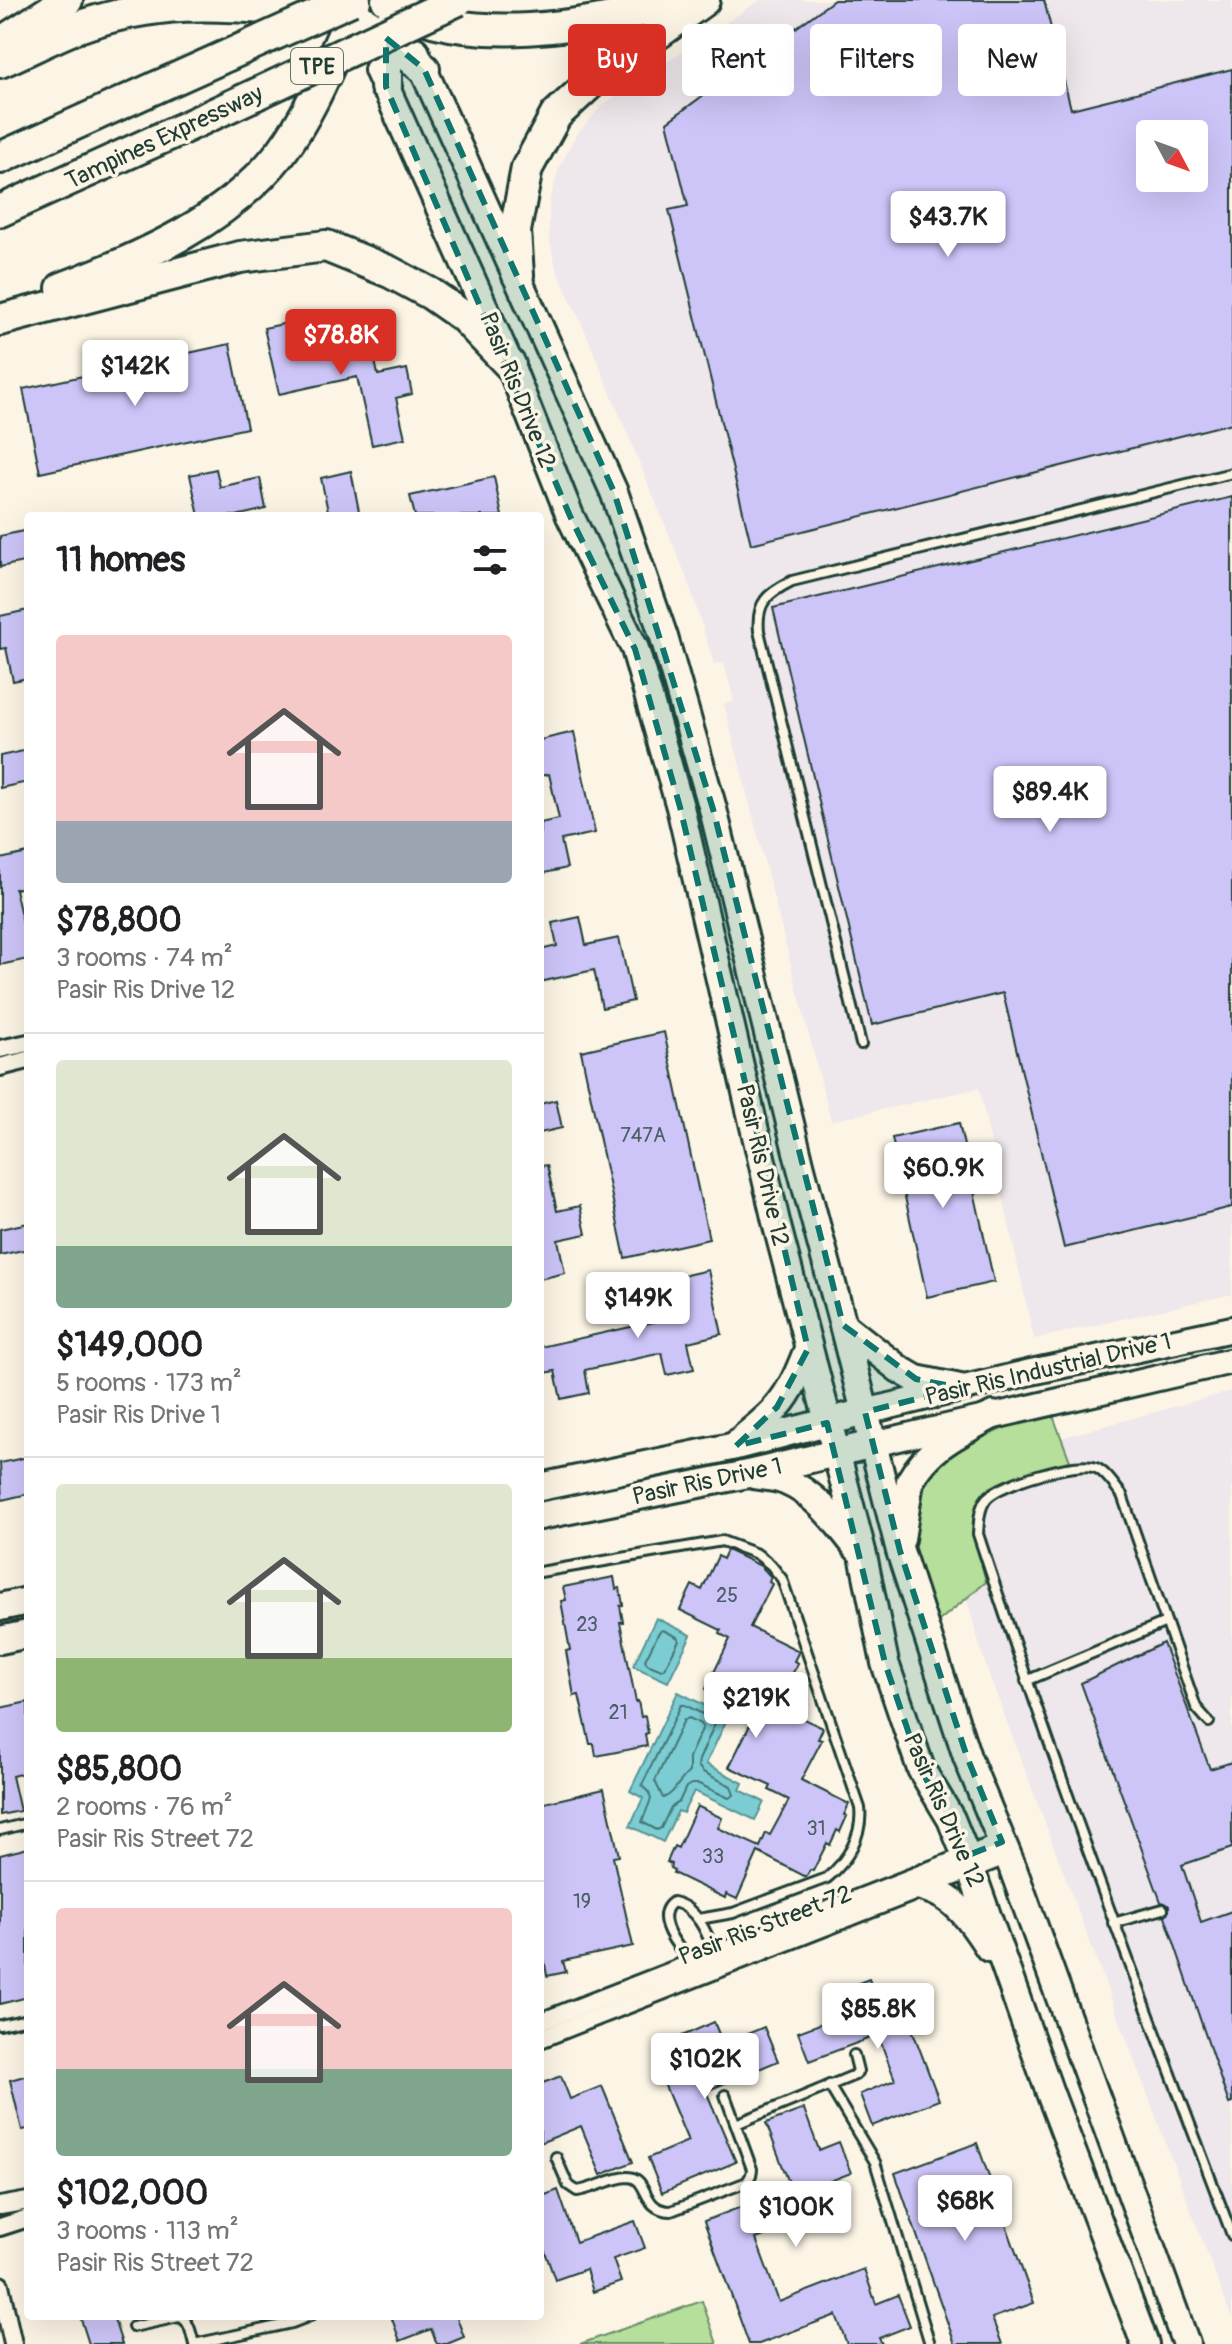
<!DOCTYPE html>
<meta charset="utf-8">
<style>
body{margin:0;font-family:Pangolin,sans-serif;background:#f6f6f6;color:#202124;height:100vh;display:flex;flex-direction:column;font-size:30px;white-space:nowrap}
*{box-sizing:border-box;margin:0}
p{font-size:26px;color:#757577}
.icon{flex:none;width:44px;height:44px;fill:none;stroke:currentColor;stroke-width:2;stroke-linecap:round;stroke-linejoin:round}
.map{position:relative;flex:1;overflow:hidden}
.details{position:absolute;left:24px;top:512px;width:520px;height:1808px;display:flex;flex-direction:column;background:#fff;border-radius:8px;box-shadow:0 8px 32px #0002}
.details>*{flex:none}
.banner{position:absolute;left:568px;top:24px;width:544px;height:72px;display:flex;gap:16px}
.needle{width:52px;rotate:131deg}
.fabs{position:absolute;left:1136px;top:120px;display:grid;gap:16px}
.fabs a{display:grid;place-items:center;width:72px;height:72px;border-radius:8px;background:#fff;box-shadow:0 8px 32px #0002;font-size:40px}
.price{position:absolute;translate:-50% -68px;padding:0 18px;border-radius:8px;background:#fff;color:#222;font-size:26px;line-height:52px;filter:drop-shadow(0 2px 4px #0008)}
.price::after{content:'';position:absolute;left:50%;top:48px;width:24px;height:18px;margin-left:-12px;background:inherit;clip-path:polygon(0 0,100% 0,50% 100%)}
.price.current{background:#d93025;color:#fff}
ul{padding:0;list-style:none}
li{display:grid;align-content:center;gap:16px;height:424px;padding:0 32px}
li+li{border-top:2px solid #e0e0e0}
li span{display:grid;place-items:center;height:248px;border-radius:8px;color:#555}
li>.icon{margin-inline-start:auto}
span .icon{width:144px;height:144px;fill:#fffc;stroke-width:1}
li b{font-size:34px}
h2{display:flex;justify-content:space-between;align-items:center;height:96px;padding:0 32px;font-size:34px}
.chip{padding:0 28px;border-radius:8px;background:#fff;box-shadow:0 8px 32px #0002;font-size:28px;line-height:72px}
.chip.current{background:#d93025;color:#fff}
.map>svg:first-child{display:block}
</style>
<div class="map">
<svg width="1232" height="2344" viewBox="0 0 1232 2344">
<rect width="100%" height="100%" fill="#fcf5e5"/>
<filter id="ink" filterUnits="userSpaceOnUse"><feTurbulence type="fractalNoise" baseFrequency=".0125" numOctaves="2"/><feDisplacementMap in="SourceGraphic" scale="16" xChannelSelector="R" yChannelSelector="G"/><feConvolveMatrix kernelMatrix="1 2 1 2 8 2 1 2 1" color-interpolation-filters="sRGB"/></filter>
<g filter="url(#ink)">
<g fill="#eee7eb" fill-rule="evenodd">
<path d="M760,0H1232V1294L1034,1339L979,1088L831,1121L724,704L734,701L724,663L714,664L687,578L586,333L557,271L549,237V203L559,168L576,135L604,104ZM1150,134H1194V178H1150Z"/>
<polygon points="1232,1391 1232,2319 985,1664 946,1525 987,1458"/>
</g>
<g fill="#b6df9b" stroke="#6a8e68" stroke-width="2">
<path d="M1052,1413L1070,1461C1040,1472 970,1484 973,1527C975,1545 982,1564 986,1582L934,1625L906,1543L914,1488L939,1457L1009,1426Z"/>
<polygon points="702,2301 717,2344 580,2344"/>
</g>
<g fill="#7ccdd3" stroke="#579393" stroke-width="2">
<polygon points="656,1618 691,1635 668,1682 633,1666"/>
<polygon points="678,1692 728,1717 706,1764 743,1783 740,1790 764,1802 755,1820 694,1791 683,1813 678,1811 663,1842 630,1826 643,1798 630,1791"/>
</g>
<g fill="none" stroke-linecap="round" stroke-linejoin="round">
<g stroke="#447774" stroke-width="2">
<polygon points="663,1630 677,1637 679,1640 665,1668 662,1670 647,1664 645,1660 659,1632"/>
<polygon points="681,1705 685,1705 716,1721 699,1760 698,1766 703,1772 731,1786 734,1795 729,1798 699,1784 691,1784 686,1787 679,1802 671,1807 661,1828 657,1830 642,1822 651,1799 649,1793 642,1785"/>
<path d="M689,1718L701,1724L703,1727L689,1757V1772C679,1780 674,1795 663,1798L655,1781L684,1720Z"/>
</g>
</g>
<g fill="#cdc5f8" stroke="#1f3d34" stroke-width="2" fill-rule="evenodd">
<path d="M834,0H1044L1071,109L1232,69V423L751,544L669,210L688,206L667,122ZM1150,134H1194V178H1150Z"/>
<polygon points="297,321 305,355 371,341 378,375 407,369 412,394 396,398 405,438 372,445 357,377 279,394 264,328"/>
<polygon points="230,344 247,428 40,473 23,389"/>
<polygon points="216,469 220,487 260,478 266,509 236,516 199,516 190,475"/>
<polygon points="351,471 360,516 329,516 321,478"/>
<polygon points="494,477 502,516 415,516 410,496"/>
<polygon points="1232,497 1232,1207 1064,1248 1003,993 872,1025 773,608"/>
<polygon points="28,530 28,561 0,567 0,536"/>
<polygon points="28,610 28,678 13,681 6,648 0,649 0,616"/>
<polygon points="574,732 595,833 561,840 567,868 540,874 540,823 559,819 549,774 540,776 540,740"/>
<polygon points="28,750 28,782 0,788 0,756"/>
<polygon points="28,853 28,886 15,889 28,947 28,959 0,965 0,859"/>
<polygon points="580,917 586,945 619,938 633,1001 602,1008 594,970 540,982 540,950 557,946 552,923"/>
<polygon points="664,1032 709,1239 625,1258 581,1051"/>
<polygon points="556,1100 562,1128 540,1133 540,1104"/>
<polygon points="959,1123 994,1282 927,1297 892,1138"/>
<polygon points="547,1165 557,1211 580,1206 586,1234 558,1240 565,1273 540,1279 540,1166"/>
<polygon points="28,1223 28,1249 0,1255 0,1229"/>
<polygon points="708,1270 722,1334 688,1342 694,1369 667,1375 662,1353 585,1370 589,1393 561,1399 555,1371 540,1374 540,1347 685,1315 677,1277"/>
<polygon points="28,1457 28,1494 2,1500 0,1463"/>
<polygon points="727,1550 761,1566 771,1577 769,1582 772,1584 750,1627 799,1651 794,1661 798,1663 776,1706 823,1728 818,1739 822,1740 801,1780 849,1804 844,1815 847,1816 840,1832 837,1830 830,1845 827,1843 813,1871 810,1870 806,1877 758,1852 737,1899 726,1894 725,1898 673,1873 674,1870 670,1868 671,1864 667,1862 674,1846 678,1848 697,1806 722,1818 718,1828 760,1847 766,1833 770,1835 789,1800 769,1790 771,1786 729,1767 754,1717 745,1713 747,1709 706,1689 730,1639 720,1634 721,1630 680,1610 692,1585 702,1590 718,1556 723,1559"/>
<polygon points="614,1577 616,1589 620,1588 623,1605 620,1606 623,1622 620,1622 636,1702 638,1701 641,1717 645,1716 648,1733 645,1734 647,1746 596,1756 594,1744 590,1744 579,1695 574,1696 566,1651 570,1650 561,1601 566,1600 563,1587"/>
<polygon points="1163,1643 1210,1769 1232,1762 1232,1848 1182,1865 1201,1922 1232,1911 1232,2103 1229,2104 1165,1916 1169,1911 1169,1906 1165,1903 1161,1902 1081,1683"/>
<polygon points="28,1702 28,1772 12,1776 20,1811 0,1815 0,1708"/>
<polygon points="604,1789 619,1856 613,1857 633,1946 563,1961 566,1972 547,1976 544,1958 540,1959 540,1804"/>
<polygon points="28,1848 28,1997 0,2004 0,1855"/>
<polygon points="869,1979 879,2004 899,1995 939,2100 872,2126 860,2094 895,2080 878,2035 809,2061 798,2032 852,2012 843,1989"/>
<polygon points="714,2022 723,2044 764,2027 778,2061 706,2091 736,2162 662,2193 648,2158 688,2141 658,2069 690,2056 682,2036"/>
<polygon points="28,2075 28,2129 22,2130 10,2080"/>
<polygon points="561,2076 570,2099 602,2086 633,2162 601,2175 581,2126 540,2143 540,2084"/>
<polygon points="804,2109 819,2150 839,2142 851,2173 830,2181 840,2207 756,2239 779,2302 864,2269 876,2304 898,2295 910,2326 879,2338 882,2344 847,2344 836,2315 759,2344 749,2344 704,2221 791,2188 766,2123"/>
<polygon points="977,2143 1034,2303 992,2318 1002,2344 955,2344 895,2173"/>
<polygon points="558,2190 576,2242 635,2221 645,2248 613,2259 621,2282 593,2292 586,2269 555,2280 540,2237 540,2197"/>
<polygon points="80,2316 113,2316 122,2344 89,2344"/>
<polygon points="391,2316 461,2316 457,2318 464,2337 447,2344 437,2344 431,2329 400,2341"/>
</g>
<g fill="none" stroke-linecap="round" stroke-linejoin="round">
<defs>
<g id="service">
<path d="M861,1044L759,631C756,602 768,593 792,581L1232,473"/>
<path d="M540,1572L722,1541L757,1554L771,1565L782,1579L860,1808C863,1834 848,1861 827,1878L733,1913L699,1919"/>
<polyline points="1026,1681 1166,1622"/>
<path d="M1209,1722L1196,1707L1122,1495C1115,1487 1106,1472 1096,1468C1077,1460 1001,1483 987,1498C979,1507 979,1522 978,1534C1055,1770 1144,2003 1232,2235"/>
<polyline points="0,1830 28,1823"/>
<polyline points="1113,1923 1163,1909"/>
<path d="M691,1962C678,1948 652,1917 673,1902C697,1907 707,1933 715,1954"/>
<polyline points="0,2025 28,2019"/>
<polyline points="829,2085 875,2162 930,2344"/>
<polyline points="736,2124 855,2075 858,2071 854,2055"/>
<path d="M556,2157L568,2185L577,2191C593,2189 614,2177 628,2177C650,2178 640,2210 671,2211L747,2182L751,2175L752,2169L725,2095"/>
<path d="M133,2327L179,2317C190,2320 191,2334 194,2344"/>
<polyline points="194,2344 292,2323 310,2316"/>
</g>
<g id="minor">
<polyline points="0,1049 28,1043"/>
<polyline points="0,1067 28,1060"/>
<polyline points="540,2022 1002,1842"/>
<polyline points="540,2039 1008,1855"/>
<polyline points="0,2206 28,2201"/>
<polyline points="0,2227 28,2218"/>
<polyline points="0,2285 13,2344"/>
</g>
<g id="secondary">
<polyline points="865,1412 1031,1372 1232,1329"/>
<polyline points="873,1444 1232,1361"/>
</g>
<g id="primary">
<polyline points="415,51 614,492 664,637 713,809 801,1168 843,1325 900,1551 967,1757 1012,1866 1186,2344"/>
<polyline points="378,70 510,365 570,516 635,649 680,807 777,1226 863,1555 885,1663 921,1769 951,1819 966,1856 1050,2093 1145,2344"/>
<polyline points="843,1325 899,1369 916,1379 960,1388"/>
<path d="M738,1443C751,1430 767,1420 777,1407C792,1390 800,1369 808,1349"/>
<path d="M754,1475C764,1477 776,1477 785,1481C817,1494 838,1524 858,1549"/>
<polyline points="540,1487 736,1446 865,1412"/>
<polyline points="540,1516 748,1474 873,1444"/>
<path d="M901,1539L910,1481C931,1444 959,1434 993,1415"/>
<polyline points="0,1607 28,1601"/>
<polyline points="0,1640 28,1634"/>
<path d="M924,1888C956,1896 972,1922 989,1948"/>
</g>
<g id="motorway">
<path d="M387,0C455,50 601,27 676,0"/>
<polyline points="0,43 67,0"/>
<path d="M0,62C26,51 52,37 78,27C155,0 216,3 295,11C313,13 333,10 350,15C367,19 409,56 424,69"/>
<polyline points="386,87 386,38 388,25"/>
<polyline points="0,158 157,87"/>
<polyline points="0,211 177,131"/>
<polyline points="518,275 515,231 527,168 556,115 595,79 704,0"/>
<path d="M62,288C142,258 228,221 282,151C312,111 331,60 352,15L355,0"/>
<polyline points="0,320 240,257 326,246 390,272 431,294 464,317 510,365"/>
</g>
</defs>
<use href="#service" stroke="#1f3d34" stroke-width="14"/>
<use href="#minor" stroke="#1f3d34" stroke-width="22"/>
<use href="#secondary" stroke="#1f3d34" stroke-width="30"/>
<use href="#primary" stroke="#1f3d34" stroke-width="32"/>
<use href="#motorway" stroke="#1f3d34" stroke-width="36"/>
<use href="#service" stroke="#fcf5e5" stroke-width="8"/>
<use href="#minor" stroke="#fcf5e5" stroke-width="16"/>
<use href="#secondary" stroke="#fcf5e5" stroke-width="24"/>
<use href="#primary" stroke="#fcf5e5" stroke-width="26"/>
<use href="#motorway" stroke="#fcf5e5" stroke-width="30"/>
<defs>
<g id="motorway-bridge">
<polyline points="157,87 351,0"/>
<polyline points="177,131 458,0"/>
</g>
</defs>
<use href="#motorway-bridge" stroke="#1f3d34" stroke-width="36" stroke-linecap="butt"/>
<use href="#motorway-bridge" stroke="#fcf5e5" stroke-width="30"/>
</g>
</g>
<path fill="#0f766e" fill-opacity="0.2" stroke="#0f766e" stroke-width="6" stroke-dasharray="16 10" stroke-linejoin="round" d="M386,38L424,69L614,492L713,809L843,1325L916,1379L960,1388L865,1412L900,1551L967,1757L1002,1842L966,1856L921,1769L885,1663L827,1423L736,1446L777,1407L808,1349L680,807L635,649L570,516L386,87Z"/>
<g text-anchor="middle" stroke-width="7" stroke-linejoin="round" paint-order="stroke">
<g font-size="20" fill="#4a5f65">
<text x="643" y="1142">747A</text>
<text x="727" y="1602">25</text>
<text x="587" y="1631">23</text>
<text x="618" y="1719">21</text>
<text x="816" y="1835">31</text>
<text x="713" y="1863">33</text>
<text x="582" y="1908">19</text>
</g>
<rect fill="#fcf5e5" stroke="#617469" stroke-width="2" x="291" y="48" width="52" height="36" rx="6"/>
<g font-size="22" font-weight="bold" fill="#1f3d34">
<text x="317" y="74">TPE</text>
</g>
<g font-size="24" fill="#1f3d34" stroke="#fcf5e5">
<text transform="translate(164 137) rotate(-25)" y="8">Tampines Expressway</text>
<text transform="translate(518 390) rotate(68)" y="8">Pasir Ris Drive 12</text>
<text transform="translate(763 1165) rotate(77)" y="8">Pasir Ris Drive 12</text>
<text transform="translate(1048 1369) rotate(-13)" y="8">Pasir Ris Industrial Drive 1</text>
<text transform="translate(707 1481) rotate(-12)" y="8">Pasir Ris Drive 1</text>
<text transform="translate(944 1810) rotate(66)" y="8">Pasir Ris Drive 12</text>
<text transform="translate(765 1925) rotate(-21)" y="8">Pasir Ris Street 72</text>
</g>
</g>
</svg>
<div class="fabs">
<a><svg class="needle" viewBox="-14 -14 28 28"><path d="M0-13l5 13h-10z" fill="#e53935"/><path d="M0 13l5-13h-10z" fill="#757577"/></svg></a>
</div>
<b class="price" style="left:948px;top:259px">$43.7K</b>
<b class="price current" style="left:341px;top:377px">$78.8K</b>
<b class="price" style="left:135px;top:408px">$142K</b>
<b class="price" style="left:1050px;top:834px">$89.4K</b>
<b class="price" style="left:943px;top:1210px">$60.9K</b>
<b class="price" style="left:638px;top:1340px">$149K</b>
<b class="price" style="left:756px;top:1740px">$219K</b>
<b class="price" style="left:878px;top:2051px">$85.8K</b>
<b class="price" style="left:705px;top:2101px">$102K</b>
<b class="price" style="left:965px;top:2243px">$68K</b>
<b class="price" style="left:796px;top:2249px">$100K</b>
<div class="banner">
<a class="chip current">Buy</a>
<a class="chip">Rent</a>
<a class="chip">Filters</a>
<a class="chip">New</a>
</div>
<section class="details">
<h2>11 homes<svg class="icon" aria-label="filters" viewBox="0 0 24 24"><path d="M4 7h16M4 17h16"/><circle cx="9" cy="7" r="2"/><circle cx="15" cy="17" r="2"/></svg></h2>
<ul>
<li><span style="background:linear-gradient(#f6c9c9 75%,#9aa5b1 0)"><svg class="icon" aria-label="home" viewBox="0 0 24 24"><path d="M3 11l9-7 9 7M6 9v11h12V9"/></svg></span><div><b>$78,800</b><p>3 rooms · 74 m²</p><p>Pasir Ris Drive 12</p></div></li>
<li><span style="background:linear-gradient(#dfe7d0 75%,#7fa58c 0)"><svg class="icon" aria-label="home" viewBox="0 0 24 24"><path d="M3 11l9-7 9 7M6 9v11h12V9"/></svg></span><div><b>$149,000</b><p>5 rooms · 173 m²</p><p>Pasir Ris Drive 1</p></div></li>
<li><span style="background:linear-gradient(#dfe7d0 70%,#8fb573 0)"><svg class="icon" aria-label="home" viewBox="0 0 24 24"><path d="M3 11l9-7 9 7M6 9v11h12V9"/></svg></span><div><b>$85,800</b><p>2 rooms · 76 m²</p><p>Pasir Ris Street 72</p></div></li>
<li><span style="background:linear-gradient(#f6c9c9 65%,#7fa58c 0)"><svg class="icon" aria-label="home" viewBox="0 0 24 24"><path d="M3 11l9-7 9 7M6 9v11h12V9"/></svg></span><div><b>$102,000</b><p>3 rooms · 113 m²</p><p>Pasir Ris Street 72</p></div></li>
</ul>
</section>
</div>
